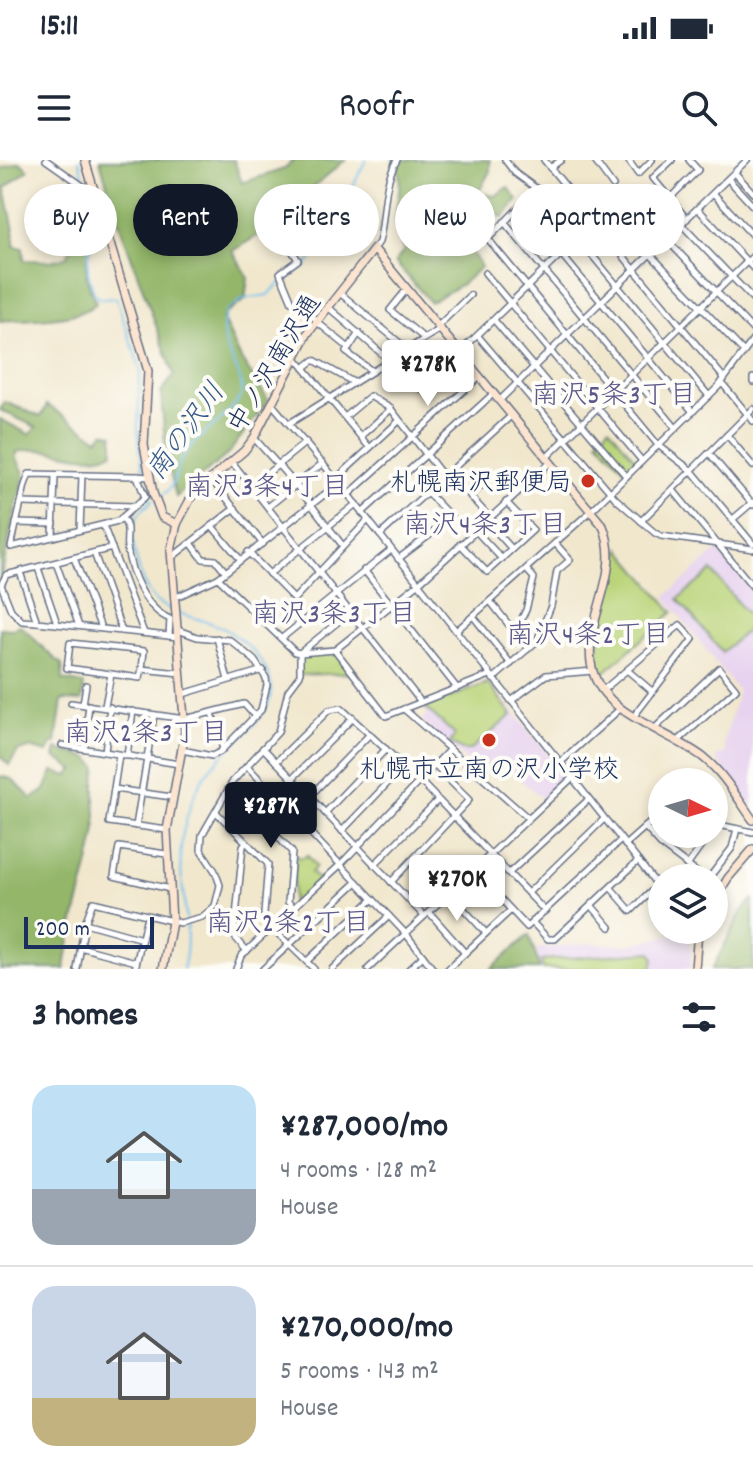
<!DOCTYPE html>
<meta charset="utf-8">
<style>
body{margin:0;font-family:Dekko,"Klee One",sans-serif;background:#f2f2f3;color:#1f2937;height:100vh;display:flex;flex-direction:column;font-size:30px;white-space:nowrap}
*{box-sizing:border-box;margin:0}
p{font-size:26px;color:#747a83}
.icon{flex:none;width:44px;height:44px;fill:none;stroke:currentColor;stroke-width:2;stroke-linecap:round;stroke-linejoin:round}
.map{position:relative;height:809px;overflow:hidden}
.panel{display:flex;flex-direction:column;background:#fff;flex:1}
.panel>*{flex:none}
.top-card{position:absolute;left:24px;top:24px;width:706px;height:72px;display:flex;gap:16px}
.needle{width:52px;rotate:95deg}
.fabs{position:absolute;left:648px;top:608px;display:grid;gap:16px}
.fabs a{display:grid;place-items:center;width:80px;height:80px;border-radius:50%;background:#fff;box-shadow:0 4px 12px #0003;font-size:40px}
.scale{position:absolute;left:24px;bottom:20px;width:130px;box-sizing:border-box;padding-left:8px;border:4px solid #1b2f5e;border-top:0;font-size:22px;line-height:28px;white-space:nowrap;color:#1b2f5e;-webkit-text-stroke:6px #fdfcf7;paint-order:stroke}
.price{position:absolute;translate:-50% -68px;padding:0 18px;border-radius:8px;background:#fff;color:#222;font-size:26px;line-height:52px;filter:drop-shadow(0 2px 4px #0008)}
.price::after{content:'';position:absolute;left:50%;top:48px;width:24px;height:18px;margin-left:-12px;background:inherit;clip-path:polygon(0 0,100% 0,50% 100%)}
.price.on{background:#111827;color:#fff}
ul{padding:0;list-style:none}
li{display:flex;align-items:center;gap:24px;height:200px;padding:0 32px}
li+li{border-top:2px solid #e0e1e3}
li span{display:grid;place-items:center;flex:none;width:224px;height:160px;border-radius:24px;color:#555}
li>.icon{margin-inline-start:auto}
span .icon{width:96px;height:96px;fill:#fffc;stroke-width:1}
li b{font-size:34px}
h2{display:flex;justify-content:space-between;align-items:center;height:96px;padding:0 32px;font-size:34px}
.pill{padding:0 28px;border-radius:36px;background:#fff;box-shadow:0 4px 12px #0003;font-size:28px;line-height:72px}
.pill.on{background:#111827;color:#fff}
.status{display:flex;justify-content:space-between;align-items:center;height:56px;padding:0 40px;background:#fff;direction:ltr}
.status svg{height:22px;fill:currentColor}
header{display:flex;justify-content:space-between;align-items:center;height:104px;padding:0 32px;background:#fff;font-size:36px;font-weight:600}
.map>svg:first-child{display:block}
</style>
<div class="status"><b>15:11</b><svg viewBox="0 0 49 12"><path d="M0 12V9h3v3zM5 12V6h3v6zM10 12V3h3v9zM15 12V0h3v12zM26 1h20v11H26zM47 4h2v5h-2z"/></svg></div>
<header><svg class="icon" aria-label="menu" viewBox="0 0 24 24"><path d="M4 6h16M4 12h16M4 18h16"/></svg>Roofr<svg class="icon" aria-label="search" viewBox="0 0 24 24"><circle cx="10" cy="10" r="6"/><path d="M15 15l6 6"/></svg></header>
<div class="map">
<svg width="753" height="809" viewBox="0 0 753 809">
<rect width="100%" height="100%" fill="#fdfcf7"/>
<filter id="ink" filterUnits="userSpaceOnUse"><feTurbulence type="fractalNoise" baseFrequency=".0125" numOctaves="2"/><feDisplacementMap in="SourceGraphic" scale="16" xChannelSelector="R" yChannelSelector="G"/><feConvolveMatrix kernelMatrix="1 2 1 2 8 2 1 2 1" color-interpolation-filters="sRGB"/></filter>
<filter id="wash" filterUnits="userSpaceOnUse"><feTurbulence type="fractalNoise" baseFrequency=".006" numOctaves="4" result="noise"/><feDisplacementMap in="SourceGraphic" scale="32" xChannelSelector="R" yChannelSelector="G"/><feGaussianBlur stdDeviation="1.8" result="paint"/><feColorMatrix in="noise" values="0 0 0 0 0 0 0 0 0 0 0 0 0 0 0 0 0 1.4 0 .05"/><feComposite in="paint" operator="in"/></filter>
<g filter="url(#wash)">
<rect width="100%" height="100%" fill="#f1e7cd"/>
<g fill="#e7d2ef">
<polygon points="717,391 753,433 753,649 715,598 726,592 724,582 738,531 665,437"/>
<polygon points="488,521 566,617 543,639 495,598 481,613 422,561 428,552 420,546"/>
<polygon points="689,770 691,775 691,809 541,809 536,789 584,783 628,785"/>
</g>
<g fill="#bad479" stroke="#6a826c" stroke-width="2">
<polygon points="609,267 636,300 627,312 598,280"/>
<polygon points="620,388 673,452 601,515 597,496 598,484"/>
<polygon points="712,411 753,461 753,465 722,492 678,439"/>
<polygon points="335,490 352,513 300,515 300,493"/>
<polygon points="488,523 512,555 470,590 462,590 450,583 455,575 425,547"/>
<polygon points="307,695 316,706 311,713 319,720 294,743 292,743 296,696 303,698"/>
<polygon points="651,792 654,798 652,809 543,809 541,800"/>
</g>
<g fill="#93b669" stroke="#577264" stroke-width="2">
<polygon points="100,0 234,0 242,23 284,9 294,0 345,0 310,30 287,73 276,65 232,91 248,117 245,140 225,154 223,160 241,199 267,238 267,242 228,294 176,337 166,295 161,233 174,215 115,52"/>
<path d="M393,0H490V11L478,33L495,36L508,27L518,40L503,57L483,50L465,68L478,82L471,91L481,107L462,124L430,142L395,102L404,91C402,83 397,74 396,66C393,44 408,19 393,0Z"/>
<path d="M20,2L28,10L5,28L14,70V86L23,88L24,100L50,101L66,97L78,78L95,73C84,103 83,114 96,143C79,161 25,159 0,161V9Z"/>
<path d="M5,242L41,257L47,245L98,279L104,272L113,274V292C82,306 51,283 17,292V299L25,315L14,355L0,422V259L30,275L36,267L0,250Z"/>
<path d="M19,465C35,477 45,493 62,504L63,520L84,524L82,541L62,540L56,583L52,584L48,593L29,588L18,591L9,605L0,596V468L13,469Z"/>
<path d="M57,589L89,598L97,608C91,634 99,653 95,675C87,720 70,764 65,809H0V616L12,619L32,639L45,630L53,611L68,616L74,610L55,597Z"/>
<polygon points="753,739 753,809 712,809 742,751"/>
<polygon points="529,775 540,809 491,809 492,808"/>
</g>
<g fill="none" stroke-linecap="round" stroke-linejoin="round">
<g stroke="#75c1ef" stroke-width="2">
<polyline points="79,0 91,45"/>
<polyline points="92,51 96,66 95,78 88,94 88,112 94,134 100,139 116,138 140,208 138,270 143,313"/>
<polyline points="144,319 150,340"/>
<path d="M159,337C180,325 172,312 184,295C200,271 228,260 242,234C243,201 214,192 226,151L243,139L268,135L278,125L305,107L326,81L331,60L349,34L366,0"/>
<path d="M153,340C145,347 137,354 134,364C129,382 141,423 152,437C157,444 165,447 173,450"/>
<path d="M179,453C194,459 211,461 225,469C252,485 286,519 264,552C248,576 222,591 206,614C195,629 189,648 185,665C171,712 196,762 183,809"/>
</g>
</g>
</g>
<g filter="url(#ink)">
<g fill="none" stroke-linecap="round" stroke-linejoin="round">
<defs>
<g id="street">
<polyline points="46,0 83,26 94,29"/>
<polyline points="505,0 515,13 537,29 709,236"/>
<polyline points="544,0 724,218"/>
<polyline points="594,0 613,26"/>
<polyline points="628,0 638,14 652,0"/>
<polyline points="672,0 653,18 687,59"/>
<polyline points="550,8 561,0"/>
<polyline points="735,13 753,33"/>
<polyline points="728,19 753,46"/>
<polyline points="537,29 488,79 658,285 692,311 753,384"/>
<polyline points="714,34 753,76"/>
<polyline points="669,39 698,10 689,0"/>
<polyline points="521,46 693,252"/>
<polyline points="698,49 753,108"/>
<polyline points="33,59 63,55 79,45 100,50"/>
<polyline points="504,62 676,268"/>
<polyline points="682,65 753,139"/>
<polyline points="666,79 753,170"/>
<polyline points="291,89 298,100 280,113 292,142 317,160"/>
<path d="M374,89L379,82C386,55 382,25 397,0"/>
<polyline points="650,94 744,192"/>
<polyline points="485,113 642,301"/>
<polyline points="407,129 390,150 424,178"/>
<polyline points="340,133 407,189"/>
<polyline points="328,147 389,200"/>
<polyline points="494,160 626,316"/>
<polyline points="317,162 349,188 359,173"/>
<polyline points="438,166 470,135"/>
<polyline points="478,176 616,339 655,373 661,376 753,389"/>
<polyline points="349,188 346,192 372,211"/>
<polyline points="460,192 594,62"/>
<polyline points="296,198 369,287"/>
<polyline points="385,203 415,222 426,233 465,200"/>
<polyline points="304,208 314,200 353,222"/>
<polyline points="408,217 452,184"/>
<polyline points="753,218 753,222"/>
<polyline points="722,223 753,261"/>
<polyline points="500,240 747,0"/>
<polyline points="272,244 339,323 662,731"/>
<polyline points="345,257 370,236 391,249 444,317"/>
<polyline points="290,263 440,169"/>
<polyline points="727,275 753,306"/>
<polyline points="361,276 391,249"/>
<polyline points="254,278 296,325 343,386"/>
<polyline points="709,293 753,345"/>
<polyline points="547,297 753,96"/>
<polyline points="232,302 421,542"/>
<polyline points="137,316 145,337 118,361 11,387 25,325 29,314 137,316 149,317"/>
<polyline points="211,319 263,384"/>
<polyline points="336,319 399,261"/>
<polyline points="485,322 470,336 489,357"/>
<polyline points="252,326 306,282"/>
<polyline points="673,330 753,427"/>
<polyline points="348,335 480,216"/>
<polyline points="21,343 135,346"/>
<polyline points="268,347 323,303"/>
<polyline points="362,353 494,233"/>
<path d="M122,358C131,368 125,376 127,388C131,414 145,449 170,459L169,476"/>
<polyline points="733,359 753,342"/>
<polyline points="486,360 512,389"/>
<polyline points="641,361 753,249"/>
<polyline points="16,363 54,364"/>
<polyline points="103,365 144,473"/>
<polyline points="212,366 240,399"/>
<polyline points="80,370 82,315"/>
<polyline points="475,370 502,399"/>
<polyline points="380,375 512,255"/>
<polyline points="53,377 55,315"/>
<polyline points="191,383 203,399 216,400 225,411"/>
<polyline points="460,384 487,412 533,370 506,342"/>
<polyline points="248,392 294,439 368,360"/>
<polyline points="94,393 122,471"/>
<polyline points="74,398 101,468"/>
<polyline points="171,398 235,348"/>
<polyline points="398,399 452,358 427,332"/>
<polyline points="56,403 79,466"/>
<polyline points="38,408 57,463"/>
<polyline points="364,410 457,528"/>
<polyline points="20,412 37,462 178,477"/>
<polyline points="269,414 356,344"/>
<polyline points="218,418 339,323"/>
<polyline points="490,441 528,489"/>
<polyline points="473,456 511,504"/>
<polyline points="37,462 22,461 11,450 1,425 6,415 112,388"/>
<polyline points="178,470 197,477 230,480 254,500 266,518 267,525 261,550 220,592 212,596 182,590"/>
<polyline points="456,471 591,351 719,226 753,180"/>
<polyline points="515,472 526,450 534,418 526,409"/>
<polyline points="217,478 228,520"/>
<polyline points="282,478 391,390"/>
<polyline points="335,490 386,556 490,515"/>
<polyline points="301,492 350,452"/>
<polyline points="300,493 335,490 418,424 551,302"/>
<polyline points="142,509 144,491 70,483 67,508 140,518 142,509 180,513"/>
<polyline points="627,510 653,532"/>
<polyline points="493,519 537,481 551,446 557,411 570,400 555,383"/>
<polyline points="602,531 680,465 693,479 634,556"/>
<polyline points="183,534 263,510"/>
<polyline points="511,541 546,515 593,511"/>
<polyline points="71,543 185,559 244,544 255,556"/>
<polyline points="83,544 86,525"/>
<polyline points="105,546 111,514"/>
<polyline points="404,549 528,658"/>
<polyline points="212,553 223,589"/>
<polyline points="655,568 719,508 736,529 678,581"/>
<polyline points="62,585 179,604"/>
<polyline points="84,588 89,545"/>
<polyline points="263,588 424,756"/>
<polyline points="105,592 110,547"/>
<polyline points="119,595 109,662 167,670"/>
<polyline points="127,596 133,551"/>
<polyline points="276,602 329,550 341,548 421,622 545,751"/>
<polyline points="560,603 621,548"/>
<polyline points="247,606 406,774 433,809"/>
<polyline points="292,619 353,558"/>
<polyline points="230,626 292,692 288,742 294,748"/>
<polyline points="114,629 172,637"/>
<polyline points="216,652 268,704 264,754 266,762 314,809"/>
<polyline points="325,653 386,589"/>
<polyline points="714,664 753,672"/>
<polyline points="136,666 154,555"/>
<polyline points="645,667 662,686 704,718"/>
<polyline points="342,671 404,606"/>
<polyline points="274,673 370,574"/>
<polyline points="246,682 243,686 234,776 247,791"/>
<polyline points="625,685 662,652"/>
<polyline points="662,686 675,674"/>
<polyline points="166,694 119,687 114,716 170,729"/>
<polyline points="374,705 438,640"/>
<polyline points="687,706 710,674"/>
<polyline points="474,710 527,767 621,680"/>
<polyline points="509,713 589,639"/>
<polyline points="709,718 732,688 737,669"/>
<polyline points="391,722 469,640 435,606"/>
<polyline points="611,728 631,751 658,725"/>
<polyline points="449,733 486,773"/>
<polyline points="528,733 604,659"/>
<polyline points="591,745 610,767"/>
<polyline points="429,752 465,793"/>
<polyline points="532,762 548,779 555,779 638,701"/>
<polyline points="85,763 142,779"/>
<polyline points="80,787 136,802"/>
<polyline points="307,801 373,739"/>
<polyline points="77,809 85,763 93,742 180,763 202,757 215,746 220,725 215,711 201,690 202,675 233,621 278,572 288,531 300,515 300,493 295,492 218,418 174,438"/>
<polyline points="135,809 147,756"/>
<polyline points="236,809 241,796 340,705 450,589"/>
<polyline points="263,809 357,722"/>
<polyline points="332,809 389,756"/>
<polyline points="368,809 572,618"/>
<polyline points="409,809 423,796"/>
<polyline points="448,809 511,750"/>
</g>
<g id="secondary">
<polyline points="85,0 148,211 144,285 153,333 162,357 177,364"/>
<polyline points="714,741 728,718 753,689"/>
<path d="M163,809L172,762L167,670L185,572L171,390L177,364L193,334L244,291L254,278L308,173L374,89L603,366C625,418 577,466 594,515C608,556 671,572 704,598C724,614 738,639 753,660"/>
<polyline points="695,809 698,770"/>
</g>
</defs>
<use href="#street" stroke="#666f85" stroke-width="8"/>
<use href="#secondary" stroke="#666f85" stroke-width="10"/>
<use href="#street" stroke="#fff" stroke-width="5"/>
<use href="#secondary" stroke="#fce5d0" stroke-width="7"/>
</g>
</g>
<g fill="#c8321e" stroke="#fdfcf7" stroke-width="3">
<circle cx="588" cy="321" r="8"/>
<circle cx="489" cy="580" r="8"/>
</g>
<g text-anchor="middle" stroke-width="8" stroke-linejoin="round" paint-order="stroke">
<g font-size="26" fill="#1b2f5e" stroke="#fdfcf7">
<text transform="translate(273 203) rotate(-59)" y="9">中ノ沢南沢通</text>
</g>
<g font-size="26" fill="#1b2f5e" stroke="#fdfcf7" text-anchor="end">
<text x="572" y="330">札幌南沢郵便局</text>
<text x="489" y="617" text-anchor="middle">札幌市立南の沢小学校</text>
</g>
<g font-size="28" fill="#5b588b" stroke="#fdfcf7">
<text x="614" y="243">南沢5条3丁目</text>
<text x="267" y="335">南沢3条4丁目</text>
<text x="485" y="373">南沢4条3丁目</text>
<text x="334" y="462">南沢3条3丁目</text>
<text x="588" y="483">南沢4条2丁目</text>
<text x="146" y="581">南沢2条3丁目</text>
<text x="288" y="771">南沢2条2丁目</text>
</g>
<g font-size="28" font-style="italic" fill="#365b8a" stroke="#fdfcf7">
<text transform="translate(184 270) rotate(-54)" y="10">南の沢川</text>
</g>
</g>
</svg>
<div class="fabs">
<a><svg class="needle" viewBox="-14 -14 28 28"><path d="M0-13l5 13h-10z" fill="#e53935"/><path d="M0 13l5-13h-10z" fill="#747a83"/></svg></a>
<a><svg class="icon" aria-label="layers" viewBox="0 0 24 24"><path d="M12 4l9 5-9 5-9-5zM3 14l9 5 9-5"/></svg></a>
</div>
<div class="scale">200 m</div>
<b class="price" style="left:428px;top:248px">¥278K</b>
<b class="price on" style="left:271px;top:690px">¥287K</b>
<b class="price" style="left:457px;top:763px">¥270K</b>
<div class="top-card">
<a class="pill">Buy</a>
<a class="pill on">Rent</a>
<a class="pill">Filters</a>
<a class="pill">New</a>
<a class="pill">Apartment</a>
</div>
</div>
<section class="panel">
<h2>3 homes<svg class="icon" aria-label="filters" viewBox="0 0 24 24"><path d="M4 7h16M4 17h16"/><circle cx="9" cy="7" r="2"/><circle cx="15" cy="17" r="2"/></svg></h2>
<ul>
<li><span style="background:linear-gradient(#bfe0f5 65%,#9aa5b1 0)"><svg class="icon" aria-label="home" viewBox="0 0 24 24"><path d="M3 11l9-7 9 7M6 9v11h12V9"/></svg></span><div><b>¥287,000/mo</b><p>4 rooms · 128 m²</p><p>House</p></div></li>
<li><span style="background:linear-gradient(#c9d6e8 70%,#c2b280 0)"><svg class="icon" aria-label="home" viewBox="0 0 24 24"><path d="M3 11l9-7 9 7M6 9v11h12V9"/></svg></span><div><b>¥270,000/mo</b><p>5 rooms · 143 m²</p><p>House</p></div></li>
</ul>
</section>
